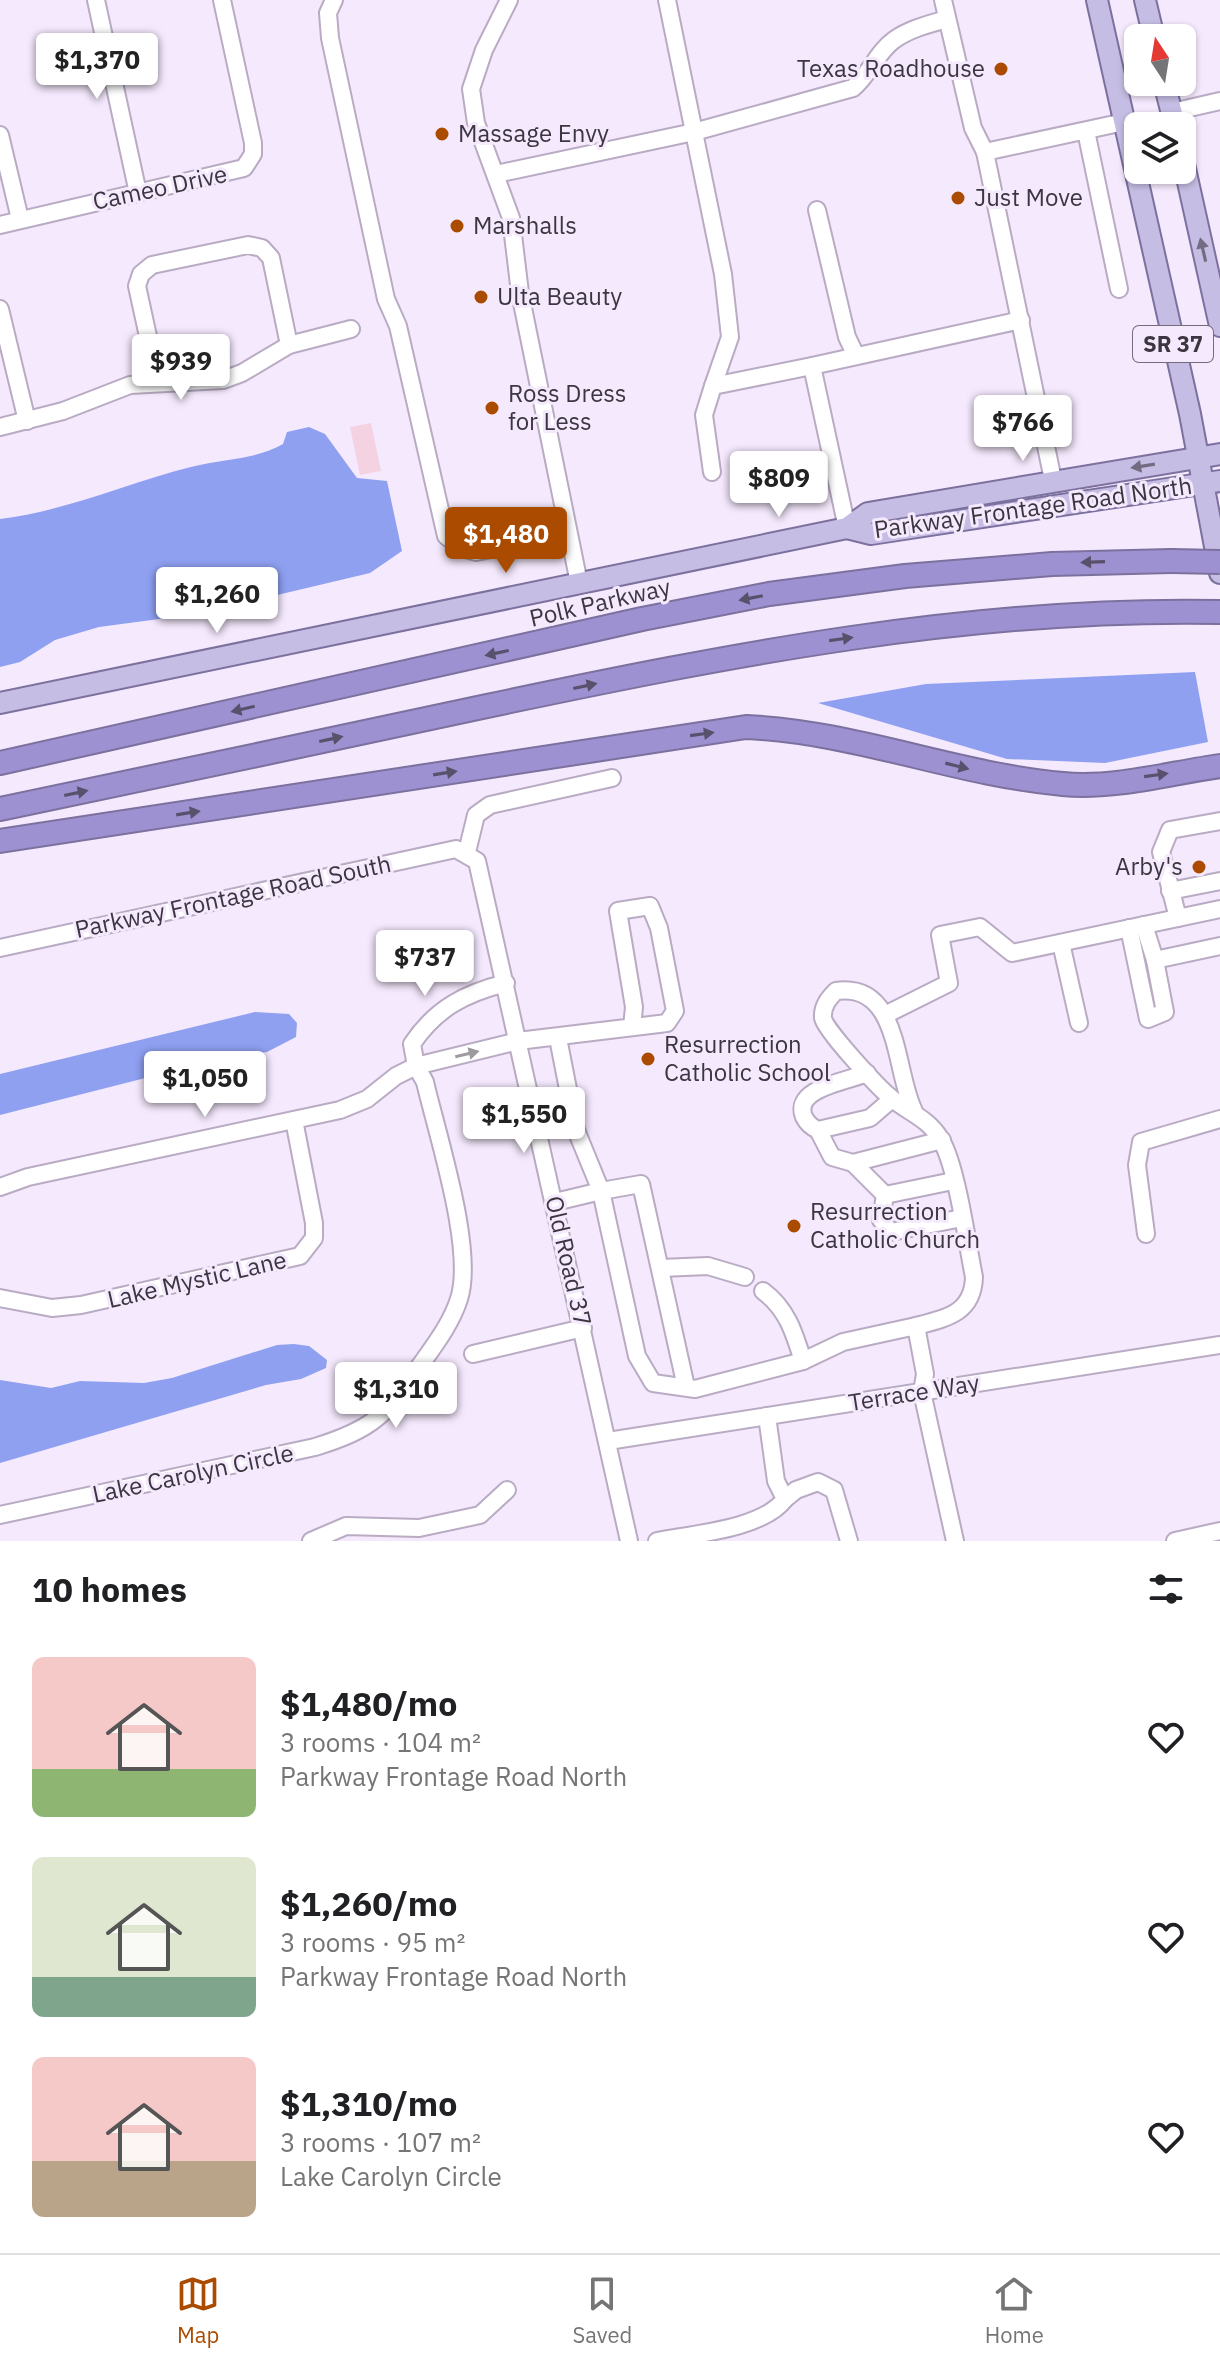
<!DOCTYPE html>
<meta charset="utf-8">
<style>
body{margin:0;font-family:"IBM Plex Sans",sans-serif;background:#f2f2f2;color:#202124;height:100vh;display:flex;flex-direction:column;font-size:30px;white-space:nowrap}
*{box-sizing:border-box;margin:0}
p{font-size:26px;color:#757577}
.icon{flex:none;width:44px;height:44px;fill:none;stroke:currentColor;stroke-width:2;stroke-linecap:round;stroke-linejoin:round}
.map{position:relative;height:1541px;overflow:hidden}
.side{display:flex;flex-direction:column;background:#fff;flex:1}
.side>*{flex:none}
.needle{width:52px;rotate:348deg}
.buttons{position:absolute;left:1124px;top:24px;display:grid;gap:16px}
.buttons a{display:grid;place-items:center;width:72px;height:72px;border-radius:12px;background:#fff;box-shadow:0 2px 6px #0004;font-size:40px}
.price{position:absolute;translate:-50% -68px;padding:0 18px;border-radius:8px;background:#fff;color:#222;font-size:26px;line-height:52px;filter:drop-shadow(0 2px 4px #0008)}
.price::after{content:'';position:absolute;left:50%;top:48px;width:24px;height:18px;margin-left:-12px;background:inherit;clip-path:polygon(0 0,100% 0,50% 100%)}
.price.on{background:#ab4b00;color:#fff}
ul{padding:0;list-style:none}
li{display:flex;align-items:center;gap:24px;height:200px;padding:0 32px}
li span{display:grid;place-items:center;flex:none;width:224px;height:160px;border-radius:12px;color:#555}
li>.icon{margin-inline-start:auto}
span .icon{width:96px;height:96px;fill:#fffc;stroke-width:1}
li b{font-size:34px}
h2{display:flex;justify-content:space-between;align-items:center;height:96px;padding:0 32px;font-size:34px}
.menu{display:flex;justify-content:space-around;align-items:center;height:112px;border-top:2px solid #e0e0e0;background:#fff;font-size:22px;color:#757577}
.menu a{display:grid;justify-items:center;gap:4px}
.menu .on{color:#ab4b00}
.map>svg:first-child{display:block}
</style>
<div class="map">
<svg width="1220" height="1541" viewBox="0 0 1220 1541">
<rect width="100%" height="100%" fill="#f5e9fd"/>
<polygon fill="#f4d2e1" points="371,423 381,471 360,475 350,427"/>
<g fill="#8fa0f1">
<path d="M309,427L325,434L357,478L387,481L402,551L370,573L197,614L99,627L55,640L20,662L0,667V519C67,511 129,482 195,466C224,459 258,459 283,444L287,432Z"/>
<polygon points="1195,672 1208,742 1105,763 1007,759 818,703 926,684"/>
<polygon points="255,1012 289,1014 297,1023 296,1037 267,1052 216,1060 0,1115 0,1074"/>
<polygon points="294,1344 309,1346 327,1360 326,1368 301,1379 266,1385 0,1463 0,1380 51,1388 80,1381 144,1383 172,1378 277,1345"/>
</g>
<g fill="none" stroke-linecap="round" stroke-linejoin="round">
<defs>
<g id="minor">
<polyline points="96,0 138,193"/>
<polyline points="334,0 328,13 330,38 386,299 398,326 446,536 462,548 476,552 568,533"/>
<polyline points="509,0 484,50 471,89 476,123 511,218 520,293 579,583"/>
<polyline points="667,0 723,274 730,337 713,386"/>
<polyline points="943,0 973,128 985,152"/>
<polyline points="1172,112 1220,101"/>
<polyline points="1086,131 1119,289"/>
<polyline points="0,135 20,219"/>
<path d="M496,174L694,132L853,88C869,75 878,51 894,40C909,29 929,24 947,19"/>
<polyline points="817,210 847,337 856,356"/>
<polyline points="0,225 244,168 253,154 253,143 222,0"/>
<polyline points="0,309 27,421"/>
<polyline points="158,382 137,286 141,274 152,265 248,245 262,248 271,258 289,345"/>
<polyline points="0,427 63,411 130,385 223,380 242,373 289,345 351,329"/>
<polyline points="712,472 704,415 713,386 812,366"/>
<polyline points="1053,480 985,152 1124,122"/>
<polyline points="847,528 812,366 1021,320"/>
<polyline points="467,852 476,815 490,805 612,778"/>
<polyline points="1170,891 1220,881"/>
<polyline points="1178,918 1161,852 1170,830 1220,821"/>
<polyline points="1144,925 1155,960 1220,946"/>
<polyline points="1129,928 1148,1019 1165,1012 1155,960"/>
<polyline points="1061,943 1079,1023"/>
<polyline points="0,948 456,849 477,861 629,1541"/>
<polyline points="885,1015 949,983 940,935 980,927 1012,953 1220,909"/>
<polyline points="558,1038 576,1130 601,1191 641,1184 686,1387"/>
<path d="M867,1073C849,1081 792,1088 804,1117C807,1123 811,1127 818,1130L870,1118L892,1099"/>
<path d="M914,1111C894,1072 901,982 836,991C829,998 822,1006 823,1018C825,1030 878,1087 890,1097C907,1112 929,1118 941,1140C957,1167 967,1243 974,1277C973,1313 947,1318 916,1326"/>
<polyline points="818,1130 832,1157 853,1163 942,1140"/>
<polyline points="853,1163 885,1195 953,1181"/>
<polyline points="0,1187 28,1177 340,1110 367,1099 396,1076 416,1066 518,1041 667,1023 675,1011 659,928 650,906 618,911 634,1007 632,1027"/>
<polyline points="885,1195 881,1220 891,1232 962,1218"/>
<polyline points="555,1202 601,1191 637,1356 653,1383 695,1389 803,1361 843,1342 916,1326 925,1374 922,1392 955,1541"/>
<polyline points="1146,1234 1137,1165 1141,1142 1220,1119"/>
<polyline points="661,1268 708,1266 745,1277"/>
<path d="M763,1291C787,1309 794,1332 803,1361"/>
<polyline points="0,1298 52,1308 81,1305 300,1256 314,1238 314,1223 294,1120"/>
<polyline points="473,1354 583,1328"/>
<polyline points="608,1441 1220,1345"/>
<polyline points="785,1499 796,1490 818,1482 834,1490 849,1541"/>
<path d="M0,1515L315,1447C373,1429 385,1416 419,1367C434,1346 451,1324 459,1299C475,1250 437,1134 425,1082L416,1066L412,1044C436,1008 466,993 506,983"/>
<polyline points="311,1541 346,1526 419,1528 480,1515 507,1490"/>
<path d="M657,1541C693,1534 763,1529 785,1499L776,1481L767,1416"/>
<polyline points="1175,1541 1220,1531"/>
</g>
<g id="major">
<polyline points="1097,0 1190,414 1220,573"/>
<polyline points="1145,0 1154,38"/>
<polyline points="1164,82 1175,126"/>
<polyline points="1182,155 1220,326"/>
<polyline points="847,528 871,534 1220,481"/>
<polyline points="0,703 847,528 868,513 1220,454"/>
</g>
<g id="highway">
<polyline points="0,763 642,619 769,594 905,576 1052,564 1171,561"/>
<path d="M0,809C162,775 325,741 487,706C729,655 972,607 1220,612"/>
<path d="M0,841L746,727C857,732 953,774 1063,784C1114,789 1170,773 1220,766"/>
</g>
</defs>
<use href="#minor" stroke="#b9abc3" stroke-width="20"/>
<use href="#major" stroke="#7c719e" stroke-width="24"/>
<use href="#highway" stroke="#7c719e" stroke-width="26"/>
<use href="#minor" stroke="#fff" stroke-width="16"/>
<use href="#major" stroke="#c5bde3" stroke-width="20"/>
<use href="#highway" stroke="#9e91d1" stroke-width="22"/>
<defs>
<polyline id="highway-bridge" points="1171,561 1220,562"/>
</defs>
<use href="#highway-bridge" stroke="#7c719e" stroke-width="26" stroke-linecap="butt"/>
<use href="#highway-bridge" stroke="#9e91d1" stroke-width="22"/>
</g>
<defs><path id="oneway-solid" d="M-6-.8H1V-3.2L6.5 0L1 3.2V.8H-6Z" transform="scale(2)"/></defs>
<g fill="#736c81">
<use href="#oneway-solid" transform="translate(1203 250) rotate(-103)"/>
<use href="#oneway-solid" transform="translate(1143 466) rotate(171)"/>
</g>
<g fill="#59516c">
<use href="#oneway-solid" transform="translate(1093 562) rotate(178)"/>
<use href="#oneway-solid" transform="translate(751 598) rotate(169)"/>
<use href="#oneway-solid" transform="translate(841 639) rotate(-8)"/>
<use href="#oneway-solid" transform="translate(497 653) rotate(168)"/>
<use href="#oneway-solid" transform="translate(585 686) rotate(-12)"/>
<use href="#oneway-solid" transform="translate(243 709) rotate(167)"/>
<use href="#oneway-solid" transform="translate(702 734) rotate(-8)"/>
<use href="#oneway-solid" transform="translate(331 739) rotate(-12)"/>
<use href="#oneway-solid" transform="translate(957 766) rotate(14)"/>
<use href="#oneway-solid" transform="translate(445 773) rotate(-9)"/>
<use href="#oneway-solid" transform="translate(1156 775) rotate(-8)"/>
<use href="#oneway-solid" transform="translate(76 793) rotate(-12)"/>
<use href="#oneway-solid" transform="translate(188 813) rotate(-9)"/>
</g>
<use fill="#9e9aa0" href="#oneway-solid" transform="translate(467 1054) rotate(-13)"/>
<g fill="#ab4b00" stroke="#f5e9fd" stroke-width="3">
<circle cx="1001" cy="69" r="8"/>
<circle cx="442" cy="134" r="8"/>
<circle cx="958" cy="198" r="8"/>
<circle cx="457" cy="226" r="8"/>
<circle cx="481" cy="297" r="8"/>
<circle cx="492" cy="408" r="8"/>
<circle cx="1199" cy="867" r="8"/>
<circle cx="648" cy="1059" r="8"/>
<circle cx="794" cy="1226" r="8"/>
</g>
<g text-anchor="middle" stroke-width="6" stroke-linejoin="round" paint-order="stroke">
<rect fill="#f5e9fd" stroke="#746c79" stroke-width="2" x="1133" y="326" width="80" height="36" rx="6"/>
<g font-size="22" font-weight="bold" fill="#3c3640">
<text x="1173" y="352">SR 37</text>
</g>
<g font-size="24" fill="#3c3640" stroke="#f5e9fd" text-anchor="start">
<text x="985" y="77" text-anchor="end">Texas Roadhouse</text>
<text x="458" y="142">Massage Envy</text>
<text x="974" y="206">Just Move</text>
<text x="473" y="234">Marshalls</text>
<text x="497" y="305">Ulta Beauty</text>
<text x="508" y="402">Ross Dress<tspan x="508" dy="28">for Less</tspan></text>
<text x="1183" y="875" text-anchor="end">Arby's</text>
<text x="664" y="1053">Resurrection<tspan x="664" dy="28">Catholic School</tspan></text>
<text x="810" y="1220">Resurrection<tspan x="810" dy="28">Catholic Church</tspan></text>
</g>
<g font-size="24" fill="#3c3640" stroke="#f5e9fd">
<text transform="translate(160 188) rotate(-12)" y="8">Cameo Drive</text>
<text transform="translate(1033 508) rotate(-8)" y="8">Parkway Frontage Road North</text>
<text transform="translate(600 603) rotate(-13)" y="8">Polk Parkway</text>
<text transform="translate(233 897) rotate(-12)" y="8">Parkway Frontage Road South</text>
<text transform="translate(568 1261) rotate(77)" y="8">Old Road 37</text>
<text transform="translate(197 1280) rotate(-13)" y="8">Lake Mystic Lane</text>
<text transform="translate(914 1393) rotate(-9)" y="8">Terrace Way</text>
<text transform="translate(193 1474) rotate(-12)" y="8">Lake Carolyn Circle</text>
</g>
</g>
</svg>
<div class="buttons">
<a><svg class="needle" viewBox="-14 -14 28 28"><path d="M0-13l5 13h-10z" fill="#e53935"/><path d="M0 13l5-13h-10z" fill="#757577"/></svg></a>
<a><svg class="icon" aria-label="layers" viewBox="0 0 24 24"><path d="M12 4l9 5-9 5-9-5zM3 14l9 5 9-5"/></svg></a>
</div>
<b class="price" style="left:97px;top:101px">$1,370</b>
<b class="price" style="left:181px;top:402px">$939</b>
<b class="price" style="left:1023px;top:463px">$766</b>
<b class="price" style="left:779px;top:519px">$809</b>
<b class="price on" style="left:506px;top:575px">$1,480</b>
<b class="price" style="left:217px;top:635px">$1,260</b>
<b class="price" style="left:425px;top:998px">$737</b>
<b class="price" style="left:205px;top:1119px">$1,050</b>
<b class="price" style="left:524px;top:1155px">$1,550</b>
<b class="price" style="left:396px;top:1430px">$1,310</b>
</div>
<section class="side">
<h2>10 homes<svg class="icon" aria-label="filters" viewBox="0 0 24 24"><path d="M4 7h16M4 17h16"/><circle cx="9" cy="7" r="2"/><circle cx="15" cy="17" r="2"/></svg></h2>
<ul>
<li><span style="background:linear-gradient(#f6c9c9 70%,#8fb573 0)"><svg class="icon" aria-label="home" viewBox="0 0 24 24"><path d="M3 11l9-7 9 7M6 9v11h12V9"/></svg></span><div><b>$1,480/mo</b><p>3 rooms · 104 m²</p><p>Parkway Frontage Road North</p></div><svg class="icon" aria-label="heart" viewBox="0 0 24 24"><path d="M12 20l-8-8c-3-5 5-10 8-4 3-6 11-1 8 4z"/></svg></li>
<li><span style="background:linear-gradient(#dfe7d0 75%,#7fa58c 0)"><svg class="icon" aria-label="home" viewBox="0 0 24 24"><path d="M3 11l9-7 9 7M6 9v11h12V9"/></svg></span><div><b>$1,260/mo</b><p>3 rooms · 95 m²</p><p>Parkway Frontage Road North</p></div><svg class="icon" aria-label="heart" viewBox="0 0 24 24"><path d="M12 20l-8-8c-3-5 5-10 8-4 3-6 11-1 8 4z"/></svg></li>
<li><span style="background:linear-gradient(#f6c9c9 65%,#b9a48a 0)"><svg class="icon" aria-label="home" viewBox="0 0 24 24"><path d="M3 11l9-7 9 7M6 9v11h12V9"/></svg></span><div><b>$1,310/mo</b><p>3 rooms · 107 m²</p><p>Lake Carolyn Circle</p></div><svg class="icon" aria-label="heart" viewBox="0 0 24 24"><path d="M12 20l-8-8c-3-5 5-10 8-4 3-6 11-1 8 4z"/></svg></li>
</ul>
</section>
<nav class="menu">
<a class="on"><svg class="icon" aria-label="map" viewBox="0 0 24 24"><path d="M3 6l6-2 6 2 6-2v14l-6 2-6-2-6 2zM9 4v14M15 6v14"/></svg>Map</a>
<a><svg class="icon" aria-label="saved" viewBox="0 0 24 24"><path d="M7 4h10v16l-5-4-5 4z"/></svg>Saved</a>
<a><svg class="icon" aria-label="home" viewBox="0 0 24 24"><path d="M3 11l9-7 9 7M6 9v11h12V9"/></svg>Home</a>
</nav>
